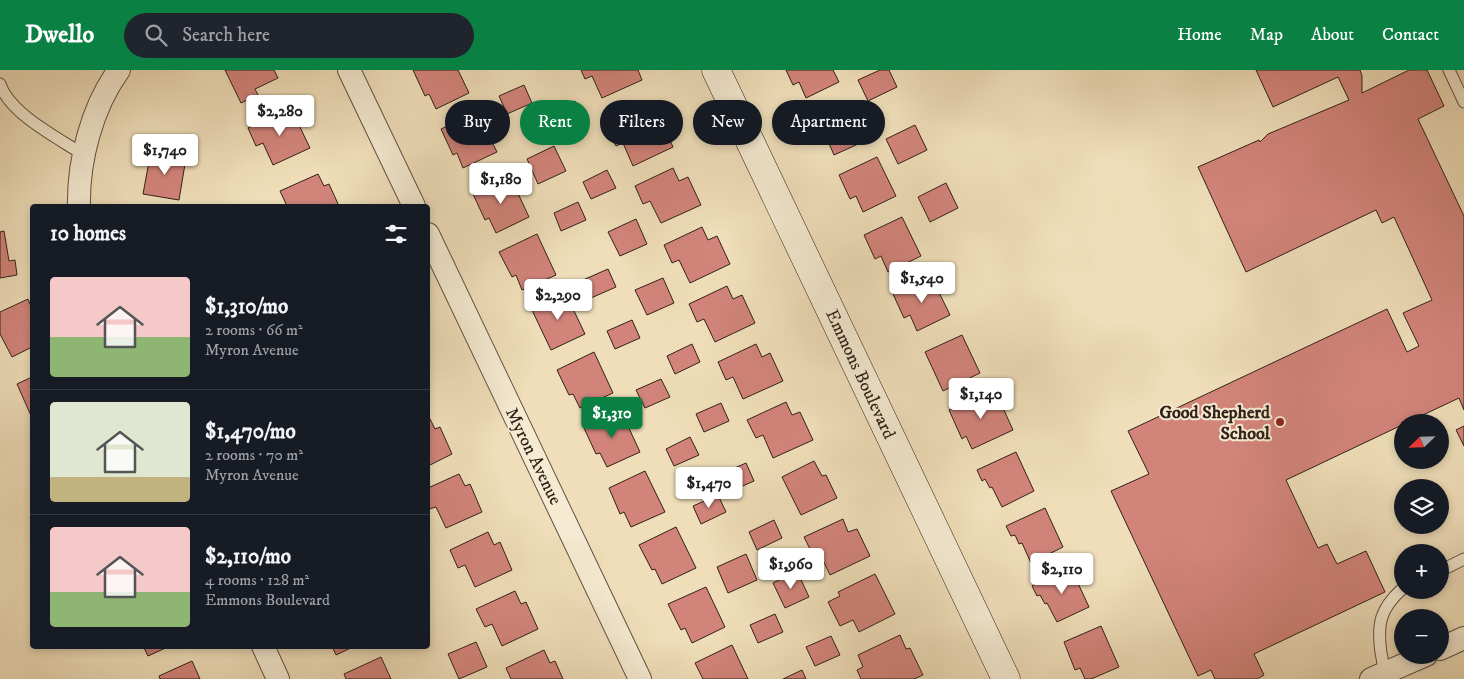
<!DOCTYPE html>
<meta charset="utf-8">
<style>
body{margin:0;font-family:"IM FELL DW Pica",serif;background:#20242c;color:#f1f3f6;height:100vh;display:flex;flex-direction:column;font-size:19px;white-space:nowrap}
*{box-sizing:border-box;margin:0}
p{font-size:16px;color:#9ea1a6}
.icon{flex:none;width:28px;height:28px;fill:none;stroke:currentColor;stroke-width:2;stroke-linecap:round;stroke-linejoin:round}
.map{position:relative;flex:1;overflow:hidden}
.details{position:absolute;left:30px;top:134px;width:400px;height:445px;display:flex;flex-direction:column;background:#171b24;border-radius:5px;box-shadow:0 2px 8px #0003}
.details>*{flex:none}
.hud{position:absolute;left:445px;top:30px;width:475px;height:45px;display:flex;gap:10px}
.needle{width:32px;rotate:247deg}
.tools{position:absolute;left:1394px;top:344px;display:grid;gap:10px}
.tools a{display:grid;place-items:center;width:55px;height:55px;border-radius:50%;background:#171b24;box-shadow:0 2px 8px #0003;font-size:25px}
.price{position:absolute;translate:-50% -42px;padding:0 11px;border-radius:5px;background:#fff;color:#222;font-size:16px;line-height:32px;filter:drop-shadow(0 1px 2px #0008)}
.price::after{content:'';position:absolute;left:50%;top:30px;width:15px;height:11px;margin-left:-8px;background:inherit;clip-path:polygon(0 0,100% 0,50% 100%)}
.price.current{background:#0b8043;color:#fff}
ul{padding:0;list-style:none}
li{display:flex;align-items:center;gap:15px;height:125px;padding:0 20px}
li+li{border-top:1px solid #363941}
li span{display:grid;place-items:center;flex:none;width:140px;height:100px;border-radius:5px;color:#555}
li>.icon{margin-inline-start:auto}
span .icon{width:60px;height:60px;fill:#fffc;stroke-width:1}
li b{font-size:21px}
h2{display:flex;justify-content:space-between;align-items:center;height:60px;padding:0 20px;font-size:21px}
.pill{padding:0 18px;border-radius:22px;background:#171b24;box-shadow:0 2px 8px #0003;font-size:18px;line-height:45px}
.pill.current{background:#0b8043;color:#fff}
header{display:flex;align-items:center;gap:30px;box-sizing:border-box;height:70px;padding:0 25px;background:#0b8043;color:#fff}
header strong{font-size:24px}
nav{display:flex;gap:28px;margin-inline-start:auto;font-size:18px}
.search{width:350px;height:45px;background:#20242c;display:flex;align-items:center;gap:12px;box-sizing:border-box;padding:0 18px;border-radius:28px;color:#9ea1a6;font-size:19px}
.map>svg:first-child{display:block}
</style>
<header>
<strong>Dwello</strong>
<div class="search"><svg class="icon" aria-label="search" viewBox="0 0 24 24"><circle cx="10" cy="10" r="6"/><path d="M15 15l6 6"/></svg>Search here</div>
<nav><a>Home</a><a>Map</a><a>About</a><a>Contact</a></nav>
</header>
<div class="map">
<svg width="1464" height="609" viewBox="0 0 1464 609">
<rect width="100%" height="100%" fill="#efdeb9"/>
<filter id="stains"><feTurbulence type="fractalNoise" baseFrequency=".004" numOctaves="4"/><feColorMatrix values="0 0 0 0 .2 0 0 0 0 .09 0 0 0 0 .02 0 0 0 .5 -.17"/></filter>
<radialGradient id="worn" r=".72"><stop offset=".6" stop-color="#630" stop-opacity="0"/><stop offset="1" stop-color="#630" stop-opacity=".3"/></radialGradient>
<g fill="#d2847b" stroke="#312119">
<polygon points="225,0 274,0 278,8 255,19 258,25 241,33"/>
<polygon points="413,0 458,0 469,23 436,39 429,24 425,26"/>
<polygon points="581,0 638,0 642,10 602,28 592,6 585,9"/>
<polygon points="786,0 833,0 839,12 806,28 799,12 793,15"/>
<polygon points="880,0 889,0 897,17 868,31 858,10"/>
<polygon points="1256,0 1360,0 1362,6 1362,23 1409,0 1427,0 1444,36 1418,49 1464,146 1464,340 1459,328 1408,352 1402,352 1402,355 1286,410 1318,478 1327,474 1337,494 1366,481 1385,522 1254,584 1264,605 1257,609 1215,609 1211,600 1198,606 1111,421 1149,404 1128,361 1387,239 1407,282 1419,276 1403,243 1432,230 1394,147 1382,153 1376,140 1246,202 1198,97 1259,70 1260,72 1268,64 1349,30 1338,7 1273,37"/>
<polygon points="524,15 532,33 507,44 499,26"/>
<polygon points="575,31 583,48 559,60 550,42"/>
<polygon points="848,31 867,70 834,85 827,69 822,72 810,49"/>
<polygon points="286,40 292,53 297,51 310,78 273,95 263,73 256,76 248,58"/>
<polygon points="646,40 651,53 660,49 673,77 633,96 623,73 616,76 607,58"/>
<polygon points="477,42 497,82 463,98 457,83 453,85 441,59"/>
<polygon points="915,55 927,80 898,94 886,69"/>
<polygon points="554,76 566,101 538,114 527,89"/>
<polygon points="151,81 186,88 179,130 143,124"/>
<polygon points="877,87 896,126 863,142 856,126 850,129 839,105"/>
<polygon points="673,98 679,111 688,107 701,135 661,153 650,131 643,134 635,116"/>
<polygon points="607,100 616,118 591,129 583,112"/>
<polygon points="318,104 324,116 329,114 339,136 287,136 280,121"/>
<polygon points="510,106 529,147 496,163 489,148 485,150 473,124"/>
<polygon points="946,113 958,138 930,152 918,127"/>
<polygon points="578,132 586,150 561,161 554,143"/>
<polygon points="902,147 921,186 888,202 881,186 875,189 864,165"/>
<polygon points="636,149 647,174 620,186 608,162"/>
<polygon points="702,157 708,170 717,166 730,194 690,213 679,190 672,193 664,175"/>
<polygon points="4,161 9,191 15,190 17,205 0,208 0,162"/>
<polygon points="537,164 556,205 522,220 516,205 512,207 499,182"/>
<polygon points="608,199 616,217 591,228 583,210"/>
<polygon points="931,206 950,245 917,261 910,245 904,248 893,224"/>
<polygon points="663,208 674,233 647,245 635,220"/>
<polygon points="727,216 733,229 742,225 755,253 715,272 704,249 697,252 689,234"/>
<polygon points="565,222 585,264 551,280 531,238"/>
<polygon points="28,229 32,239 32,277 12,287 0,264 0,242"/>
<polygon points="632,250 640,268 615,279 607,261"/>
<polygon points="962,265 980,303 943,321 925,282"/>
<polygon points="692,274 700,292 675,304 667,286"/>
<polygon points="756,274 762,287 770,283 783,311 743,329 733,307 726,310 718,292"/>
<polygon points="594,282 613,323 580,338 573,324 569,325 557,300"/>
<polygon points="32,307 32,348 17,314"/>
<polygon points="661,309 670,327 645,338 636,320"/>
<polygon points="986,324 990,331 998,327 1013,360 972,379 966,366 962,369 949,340"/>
<polygon points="786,332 792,345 800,342 813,370 773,388 763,365 756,368 747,350"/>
<polygon points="721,333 729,351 704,362 696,344"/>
<polygon points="621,341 640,382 607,397 600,383 596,384 584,358"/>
<polygon points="428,347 429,347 435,359 440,357 452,384 428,396"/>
<polygon points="1464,356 1464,376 1456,360"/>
<polygon points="690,367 699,385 674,396 666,379"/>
<polygon points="1016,382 1034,421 1002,437 992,417 990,418 985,409 982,411 977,400"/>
<polygon points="814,391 822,406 826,405 837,428 801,445 782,407"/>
<polygon points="746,393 754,411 729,422 721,404"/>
<polygon points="645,401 665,442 631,457 624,442 620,444 609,418"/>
<polygon points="459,404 465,416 470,414 482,442 446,458 436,437 429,439 428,436 428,418"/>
<polygon points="718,425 726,442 701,454 693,436"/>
<polygon points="1045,438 1063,477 1031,493 1022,473 1019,474 1015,465 1011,466 1006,456"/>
<polygon points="843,449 848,462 857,459 870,486 830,505 819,482 813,485 804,467"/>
<polygon points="774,450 782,468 757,480 749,462"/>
<polygon points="676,457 696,498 662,514 655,499 652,500 639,475"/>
<polygon points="488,462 494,475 500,472 512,500 475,517 465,495 458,498 450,480"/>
<polygon points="746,484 757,510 728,523 717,497"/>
<polygon points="1071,498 1089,537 1057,552 1047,533 1045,534 1040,525 1037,526 1032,516"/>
<polygon points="797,501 809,527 785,538 773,513"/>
<polygon points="875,504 895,544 859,562 853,550 840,556 828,532 840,526 838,522"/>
<polygon points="706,517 725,557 692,573 685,558 681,560 668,534"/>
<polygon points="515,521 521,534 526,532 538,559 502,576 492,554 485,557 476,539"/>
<polygon points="775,544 783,562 758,573 750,555"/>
<polygon points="1101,556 1119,597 1091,609 1085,609 1080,598 1075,600 1064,572"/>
<polygon points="900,565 906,579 910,578 923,605 914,609 861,609 857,600 863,597 858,585"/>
<polygon points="831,566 840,585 815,596 806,577"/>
<polygon points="476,572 487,597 459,609 448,584"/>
<polygon points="732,575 748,609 703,609 695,593"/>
<polygon points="143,576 170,576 148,586"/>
<polygon points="332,576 355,576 336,585"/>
<polygon points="544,580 550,593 555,591 563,609 511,609 506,598"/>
<polygon points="381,587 391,609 346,609 344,604"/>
<polygon points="192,591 200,609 160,609 159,606"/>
<polygon points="802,600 806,609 783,609"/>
</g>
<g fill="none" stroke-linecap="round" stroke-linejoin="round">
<defs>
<g id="lane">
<polyline points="1449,0 1464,32"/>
<path d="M0,14C10,44 58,68 84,85"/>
<polyline points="1440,501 1464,489"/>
<path d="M1386,606C1383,599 1383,591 1381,583C1377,554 1380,539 1402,519"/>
</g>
<g id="street">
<polyline points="349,0 414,136"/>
<path d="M79,136C78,91 92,37 119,0"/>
<polyline points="428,164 640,609"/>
<polyline points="263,576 278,609"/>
<polyline points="1440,579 1464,568"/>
<polyline points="1371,609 1426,585"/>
</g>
<polyline id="secondary" points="716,0 1006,609"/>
</defs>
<use href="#lane" stroke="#605041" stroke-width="13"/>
<use href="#street" stroke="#605041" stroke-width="24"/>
<use href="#secondary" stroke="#312119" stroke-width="29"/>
<use href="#lane" stroke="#f5ead2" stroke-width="11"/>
<use href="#street" stroke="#f5ead2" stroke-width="22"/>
<use href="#secondary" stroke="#f5ead2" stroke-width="28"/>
</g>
<circle fill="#8f2418" stroke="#f5ead2" stroke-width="2" cx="1280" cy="352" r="5"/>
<g text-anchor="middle" stroke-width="4" stroke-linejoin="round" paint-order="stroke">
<g font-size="18" fill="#312119" stroke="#f5ead2">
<text transform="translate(861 304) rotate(65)" y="6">Emmons Boulevard</text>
<text transform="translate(534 386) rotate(64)" y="6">Myron Avenue</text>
</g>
<g font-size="18" font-weight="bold" fill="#312119" stroke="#f5ead2" text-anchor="end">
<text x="1270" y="348">Good Shepherd<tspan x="1270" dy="21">School</tspan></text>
</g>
</g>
<rect width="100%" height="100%" filter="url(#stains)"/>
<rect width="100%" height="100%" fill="url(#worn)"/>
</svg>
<div class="tools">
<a><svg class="needle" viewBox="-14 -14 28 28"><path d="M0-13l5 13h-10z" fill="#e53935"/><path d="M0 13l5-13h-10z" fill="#9ea1a6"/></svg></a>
<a><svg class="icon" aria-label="layers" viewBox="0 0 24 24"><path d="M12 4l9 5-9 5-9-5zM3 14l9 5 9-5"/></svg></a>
<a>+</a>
<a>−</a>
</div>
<b class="price" style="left:280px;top:67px">$2,280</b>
<b class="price" style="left:165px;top:106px">$1,740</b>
<b class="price" style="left:501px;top:135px">$1,180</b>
<b class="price" style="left:922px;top:234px">$1,540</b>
<b class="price" style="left:558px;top:251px">$2,290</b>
<b class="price" style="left:981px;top:350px">$1,140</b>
<b class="price current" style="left:612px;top:369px">$1,310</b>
<b class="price" style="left:709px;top:439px">$1,470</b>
<b class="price" style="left:791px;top:520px">$1,960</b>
<b class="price" style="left:1062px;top:525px">$2,110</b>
<div class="hud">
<a class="pill">Buy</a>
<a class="pill current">Rent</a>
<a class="pill">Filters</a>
<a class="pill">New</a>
<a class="pill">Apartment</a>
</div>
<section class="details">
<h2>10 homes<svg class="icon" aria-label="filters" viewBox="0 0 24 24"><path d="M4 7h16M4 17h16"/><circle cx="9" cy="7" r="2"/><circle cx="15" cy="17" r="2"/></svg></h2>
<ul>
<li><span style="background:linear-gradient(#f6c9c9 60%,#8fb573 0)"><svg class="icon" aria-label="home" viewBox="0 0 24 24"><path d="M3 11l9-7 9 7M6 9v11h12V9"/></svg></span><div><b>$1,310/mo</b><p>2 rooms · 66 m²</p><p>Myron Avenue</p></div></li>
<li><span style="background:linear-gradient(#dfe7d0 75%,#c2b280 0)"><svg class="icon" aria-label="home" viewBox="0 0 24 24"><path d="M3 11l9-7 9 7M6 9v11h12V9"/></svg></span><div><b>$1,470/mo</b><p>2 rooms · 70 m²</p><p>Myron Avenue</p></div></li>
<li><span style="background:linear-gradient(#f6c9c9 65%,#8fb573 0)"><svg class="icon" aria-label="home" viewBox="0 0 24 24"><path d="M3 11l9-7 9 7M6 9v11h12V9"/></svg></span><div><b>$2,110/mo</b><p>4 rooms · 128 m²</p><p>Emmons Boulevard</p></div></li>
</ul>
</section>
</div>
